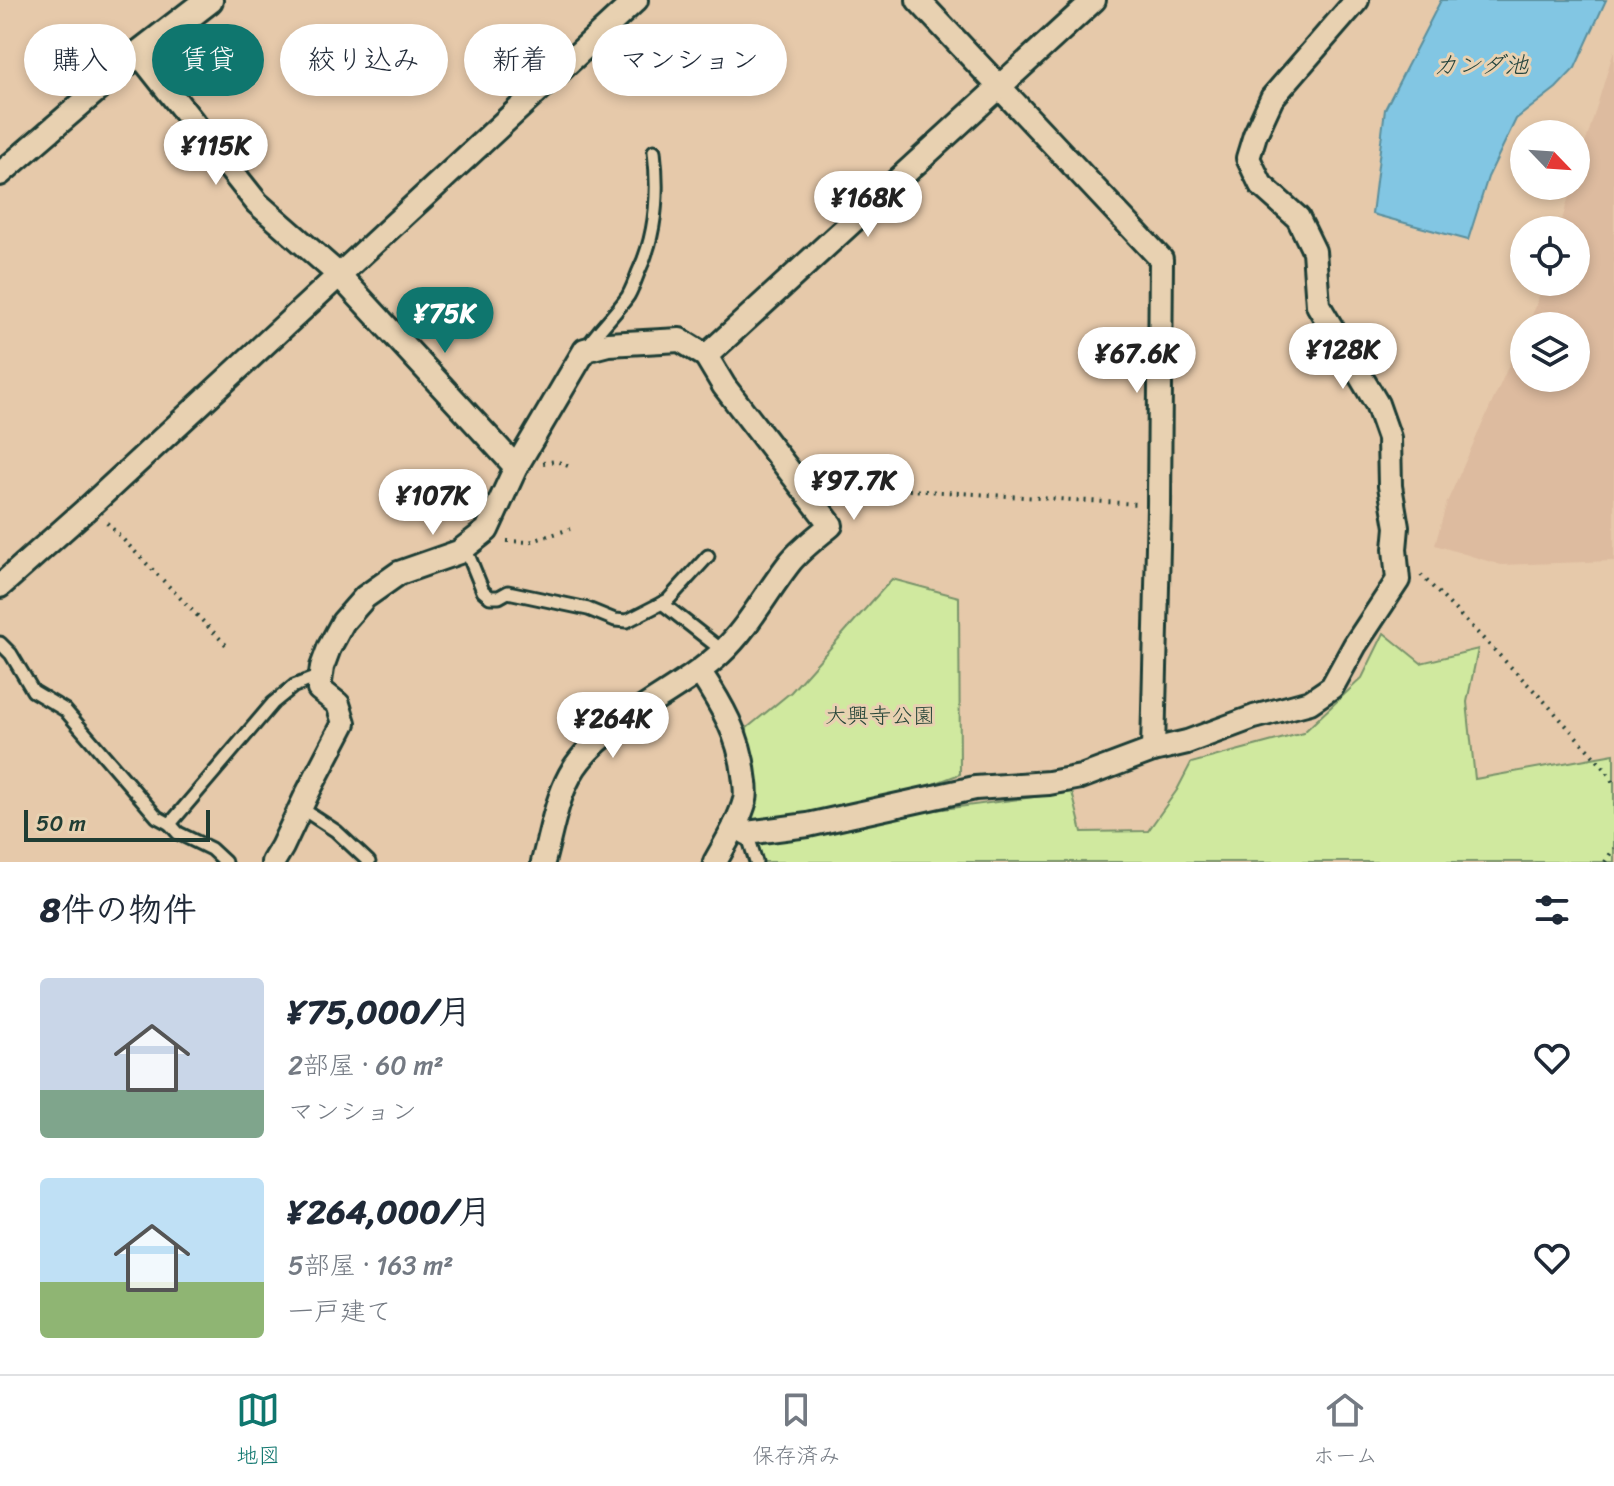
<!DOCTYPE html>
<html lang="ja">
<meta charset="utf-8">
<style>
body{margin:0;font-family:Sriracha,"Klee One",sans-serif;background:#f2f2f3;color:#1f2937;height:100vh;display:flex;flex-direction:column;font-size:30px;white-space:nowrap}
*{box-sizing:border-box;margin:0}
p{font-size:26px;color:#747a83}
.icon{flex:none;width:44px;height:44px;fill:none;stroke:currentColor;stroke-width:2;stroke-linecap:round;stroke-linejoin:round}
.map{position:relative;height:862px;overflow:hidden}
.panel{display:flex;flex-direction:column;background:#fff;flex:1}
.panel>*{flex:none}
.guide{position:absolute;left:24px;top:24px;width:800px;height:72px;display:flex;gap:16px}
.needle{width:52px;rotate:115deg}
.buttons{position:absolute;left:1510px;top:120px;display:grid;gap:16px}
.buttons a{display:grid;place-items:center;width:80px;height:80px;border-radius:50%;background:#fff;box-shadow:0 4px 12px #0003;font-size:40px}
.scale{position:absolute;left:24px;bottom:20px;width:186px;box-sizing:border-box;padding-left:8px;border:4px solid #1f3d34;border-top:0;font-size:22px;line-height:28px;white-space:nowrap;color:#1f3d34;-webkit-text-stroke:6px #e8d1b1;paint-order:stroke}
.price{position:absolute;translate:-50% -68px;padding:0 18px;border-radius:28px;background:#fff;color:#222;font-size:26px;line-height:52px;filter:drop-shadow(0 2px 4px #0008)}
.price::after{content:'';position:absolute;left:50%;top:48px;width:24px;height:18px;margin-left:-12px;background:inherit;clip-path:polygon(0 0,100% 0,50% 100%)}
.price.selected{background:#0f766e;color:#fff}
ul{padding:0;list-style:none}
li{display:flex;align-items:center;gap:24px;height:200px;padding:0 40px}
li span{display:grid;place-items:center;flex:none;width:224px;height:160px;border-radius:8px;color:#555}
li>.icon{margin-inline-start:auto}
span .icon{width:96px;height:96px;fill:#fffc;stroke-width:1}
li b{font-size:34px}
h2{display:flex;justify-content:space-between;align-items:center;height:96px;padding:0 40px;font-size:34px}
.pill{padding:0 28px;border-radius:36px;background:#fff;box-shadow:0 4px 12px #0003;font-size:28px;line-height:72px}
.pill.selected{background:#0f766e;color:#fff}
.menu{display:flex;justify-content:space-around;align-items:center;height:112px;border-top:2px solid #e0e1e3;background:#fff;font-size:22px;color:#747a83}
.menu a{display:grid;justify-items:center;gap:4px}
.menu .selected{color:#0f766e}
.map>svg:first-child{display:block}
</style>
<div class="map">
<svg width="1614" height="862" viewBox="0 0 1614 862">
<rect width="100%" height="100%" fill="#e6c9aa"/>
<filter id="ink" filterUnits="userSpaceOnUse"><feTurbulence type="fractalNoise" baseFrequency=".0125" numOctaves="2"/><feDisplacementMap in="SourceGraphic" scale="16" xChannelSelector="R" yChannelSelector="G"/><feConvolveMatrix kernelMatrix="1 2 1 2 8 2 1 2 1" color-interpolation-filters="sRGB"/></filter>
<g filter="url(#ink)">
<polygon fill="#ddbb9f" points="1614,50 1614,561 1501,565 1435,545 1447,502 1524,332 1524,378 1576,378 1576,326 1527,326 1536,306 1543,282 1576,282 1576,230 1559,230 1572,186 1576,186 1576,174"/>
<polygon fill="#d0e99f" stroke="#78936a" stroke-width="2" points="892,579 959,597 960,774 915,791 819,810 822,825 1072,792 1082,832 1148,831 1177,790 1191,763 1303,733 1362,678 1384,633 1421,663 1478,649 1467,702 1475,779 1614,754 1614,862 758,862 751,829 747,728 791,692"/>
<polygon fill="#82c6e3" stroke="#5a8f9d" stroke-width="2" points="1441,0 1606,0 1575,68 1556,88 1516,119 1488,177 1468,240 1372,214 1385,109"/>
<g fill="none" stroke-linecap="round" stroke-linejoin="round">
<defs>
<g id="service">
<path d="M585,350C597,330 615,315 628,296C632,289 635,281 638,273C657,234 659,193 654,151"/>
<polyline points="465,547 483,591 490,597 499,597 508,592 588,609 615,620 627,621 668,600 708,556"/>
<polyline points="662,603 723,651"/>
<polyline points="0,643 11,654 33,691 65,710 157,817 170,824 273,703 294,686 320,676"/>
<polyline points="301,808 336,831 369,862"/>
<polyline points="170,824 178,833 211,849 225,862"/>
<polyline points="747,833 756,862"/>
</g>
<g id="minor">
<polyline points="918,0 1161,259 1159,505 1153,750"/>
<polyline points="0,174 139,54 257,203 339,275 516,467"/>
<polyline points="706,356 1094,0"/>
<polyline points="0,586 90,506 636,0"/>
<path d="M700,672C721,704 740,736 744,775C745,783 747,792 745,800C739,822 726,842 715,862"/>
<polyline points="735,825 747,833 808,825 975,788 1049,783 1081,777 1153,750 1187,742 1254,717 1310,702 1332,687 1355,645 1398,580 1395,549 1397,527 1390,486 1389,438 1377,404 1318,305 1314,251 1298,218 1261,185 1248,158 1255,135 1272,98 1357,0"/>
<path d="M273,862L282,847L307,794L344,723L338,704L319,689L322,667L329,648L343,622L365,597L399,573L459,552L487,530L516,467L585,350L608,344L680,340L706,356L724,386L831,525C818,536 802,548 791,561C767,591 749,627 721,653C679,693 596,725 570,775C556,801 551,833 543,862"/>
</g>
<polyline id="tertiary" points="139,54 209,0"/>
</defs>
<use href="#service" stroke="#1f3d34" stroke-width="17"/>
<use href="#minor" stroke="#1f3d34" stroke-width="28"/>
<use href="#tertiary" stroke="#1f3d34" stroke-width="32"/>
<g stroke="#1f3d34" stroke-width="4" stroke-dasharray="2 6" stroke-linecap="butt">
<polyline points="52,33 81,73"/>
<polyline points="543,463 556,461 568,466"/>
<polyline points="829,485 1138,504"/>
<polyline points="107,523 228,647"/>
<polyline points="507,541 529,542 570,529"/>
<polyline points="1421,575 1546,703 1606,770 1614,785"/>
<polyline points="1605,862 1614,848"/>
</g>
<use href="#service" stroke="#e8d1b1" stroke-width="11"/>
<use href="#minor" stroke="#e8d1b1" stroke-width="22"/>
<use href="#tertiary" stroke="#e8d1b1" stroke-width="26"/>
</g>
</g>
<g text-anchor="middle" stroke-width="6" stroke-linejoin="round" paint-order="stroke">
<g font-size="22" fill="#284639" stroke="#e8d1b1">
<text x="880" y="723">大興寺公園</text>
</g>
<g font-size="24" font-style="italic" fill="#24443d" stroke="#e8d1b1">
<text x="1481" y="73">カンダ池</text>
</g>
</g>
</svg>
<div class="buttons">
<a><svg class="needle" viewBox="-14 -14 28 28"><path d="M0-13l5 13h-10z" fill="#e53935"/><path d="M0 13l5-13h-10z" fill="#747a83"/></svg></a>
<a><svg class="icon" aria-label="locate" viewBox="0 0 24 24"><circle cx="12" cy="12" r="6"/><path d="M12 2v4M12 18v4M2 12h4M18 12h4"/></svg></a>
<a><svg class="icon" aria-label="layers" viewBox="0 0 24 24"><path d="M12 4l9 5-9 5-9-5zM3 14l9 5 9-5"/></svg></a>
</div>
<div class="scale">50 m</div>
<b class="price" style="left:216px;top:187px">¥115K</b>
<b class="price" style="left:868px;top:239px">¥168K</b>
<b class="price selected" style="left:445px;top:355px">¥75K</b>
<b class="price" style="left:1343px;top:391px">¥128K</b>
<b class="price" style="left:1137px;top:395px">¥67.6K</b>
<b class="price" style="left:854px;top:522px">¥97.7K</b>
<b class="price" style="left:433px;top:537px">¥107K</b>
<b class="price" style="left:613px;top:760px">¥264K</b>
<div class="guide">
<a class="pill">購入</a>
<a class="pill selected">賃貸</a>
<a class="pill">絞り込み</a>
<a class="pill">新着</a>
<a class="pill">マンション</a>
</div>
</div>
<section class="panel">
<h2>8件の物件<svg class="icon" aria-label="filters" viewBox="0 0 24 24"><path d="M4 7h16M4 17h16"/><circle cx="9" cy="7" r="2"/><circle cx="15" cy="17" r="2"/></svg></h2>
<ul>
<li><span style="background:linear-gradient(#c9d6e8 70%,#7fa58c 0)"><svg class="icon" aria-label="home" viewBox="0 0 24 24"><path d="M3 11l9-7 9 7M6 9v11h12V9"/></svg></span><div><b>¥75,000/月</b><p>2部屋 · 60 m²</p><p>マンション</p></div><svg class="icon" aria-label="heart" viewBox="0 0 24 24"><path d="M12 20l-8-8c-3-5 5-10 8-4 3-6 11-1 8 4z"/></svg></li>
<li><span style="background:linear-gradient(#bfe0f5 65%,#8fb573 0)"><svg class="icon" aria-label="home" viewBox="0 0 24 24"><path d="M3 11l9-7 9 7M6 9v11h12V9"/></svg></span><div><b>¥264,000/月</b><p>5部屋 · 163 m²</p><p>一戸建て</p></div><svg class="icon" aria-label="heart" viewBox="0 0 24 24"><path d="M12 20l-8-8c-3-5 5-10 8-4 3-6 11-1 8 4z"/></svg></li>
</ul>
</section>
<nav class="menu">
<a class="selected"><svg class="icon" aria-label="map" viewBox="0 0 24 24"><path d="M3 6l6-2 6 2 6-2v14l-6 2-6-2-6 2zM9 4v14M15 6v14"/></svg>地図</a>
<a><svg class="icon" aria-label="saved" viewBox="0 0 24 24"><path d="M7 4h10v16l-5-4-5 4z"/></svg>保存済み</a>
<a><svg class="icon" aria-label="home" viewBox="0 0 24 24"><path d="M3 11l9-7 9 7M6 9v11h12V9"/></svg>ホーム</a>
</nav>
